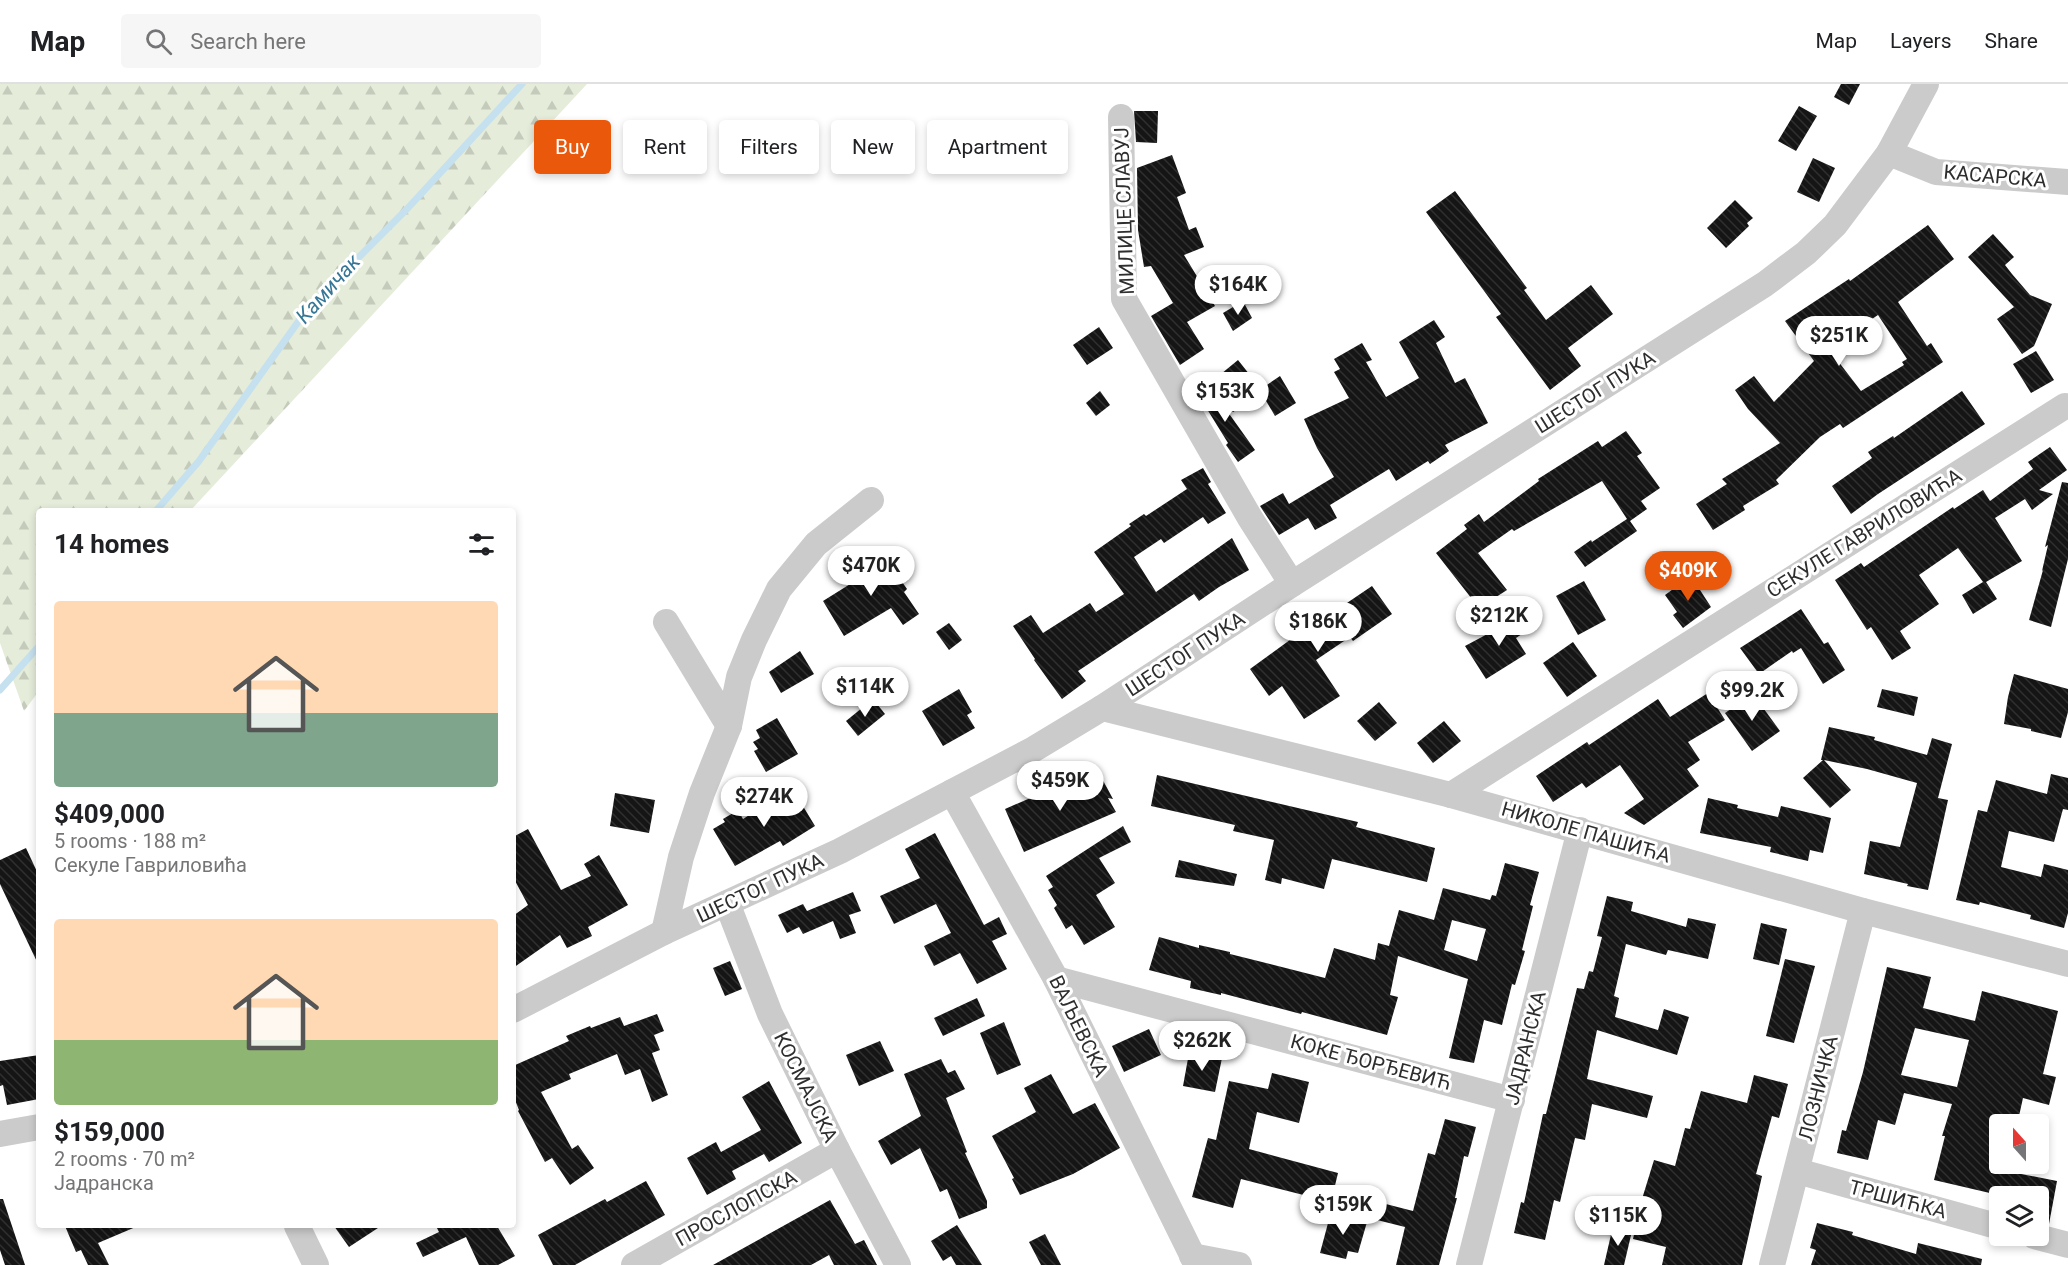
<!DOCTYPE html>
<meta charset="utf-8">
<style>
body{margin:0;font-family:Roboto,sans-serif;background:#f6f6f6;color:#202124;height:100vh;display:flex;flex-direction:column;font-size:22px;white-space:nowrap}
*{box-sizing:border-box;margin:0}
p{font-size:20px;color:#757577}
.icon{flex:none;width:33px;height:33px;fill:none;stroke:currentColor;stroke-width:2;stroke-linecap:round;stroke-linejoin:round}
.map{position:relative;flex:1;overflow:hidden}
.panel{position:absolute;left:36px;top:424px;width:480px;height:720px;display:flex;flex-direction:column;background:#fff;border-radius:6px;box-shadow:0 3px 9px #0003}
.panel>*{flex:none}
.top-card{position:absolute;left:534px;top:36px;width:570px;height:54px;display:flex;gap:12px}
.needle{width:39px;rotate:339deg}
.tools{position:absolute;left:1989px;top:1030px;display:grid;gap:12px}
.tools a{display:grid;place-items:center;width:60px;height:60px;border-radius:6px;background:#fff;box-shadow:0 3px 9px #0003;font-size:30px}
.price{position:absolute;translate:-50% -51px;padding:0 14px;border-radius:21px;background:#fff;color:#222;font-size:20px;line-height:39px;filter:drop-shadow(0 2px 3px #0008)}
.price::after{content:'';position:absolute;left:50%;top:36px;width:18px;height:14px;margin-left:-9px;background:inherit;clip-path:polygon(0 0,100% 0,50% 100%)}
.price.on{background:#ea580c;color:#fff}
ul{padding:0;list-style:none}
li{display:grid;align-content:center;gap:12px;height:318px;padding:0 18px}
li span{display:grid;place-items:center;height:186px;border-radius:6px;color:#555}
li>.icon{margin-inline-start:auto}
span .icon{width:108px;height:108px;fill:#fffc;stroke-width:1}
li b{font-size:26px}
h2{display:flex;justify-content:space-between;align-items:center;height:72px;padding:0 18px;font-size:26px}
.pill{padding:0 21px;border-radius:6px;background:#fff;box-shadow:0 3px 9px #0003;font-size:21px;line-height:54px}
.pill.on{background:#ea580c;color:#fff}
header{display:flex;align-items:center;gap:36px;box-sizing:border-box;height:84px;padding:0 30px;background:#fff;border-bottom:2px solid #e0e0e0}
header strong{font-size:28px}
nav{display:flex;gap:33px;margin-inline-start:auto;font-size:21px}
.search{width:420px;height:54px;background:#f6f6f6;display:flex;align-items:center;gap:15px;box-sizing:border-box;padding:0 21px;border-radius:6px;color:#757577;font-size:22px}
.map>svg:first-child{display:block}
</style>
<header>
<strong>Map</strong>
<div class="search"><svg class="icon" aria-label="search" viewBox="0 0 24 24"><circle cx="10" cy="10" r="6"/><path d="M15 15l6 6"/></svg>Search here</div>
<nav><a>Map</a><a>Layers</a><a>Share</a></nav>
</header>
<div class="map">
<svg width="2068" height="1181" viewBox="0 0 2068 1181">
<defs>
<pattern id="forest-firs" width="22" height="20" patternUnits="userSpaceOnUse" patternTransform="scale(1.5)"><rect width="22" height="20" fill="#e5ecda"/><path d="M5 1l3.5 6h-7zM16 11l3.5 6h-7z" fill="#c5cbbb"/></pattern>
<pattern id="building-back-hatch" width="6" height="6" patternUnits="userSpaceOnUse" patternTransform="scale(1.5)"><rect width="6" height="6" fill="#151515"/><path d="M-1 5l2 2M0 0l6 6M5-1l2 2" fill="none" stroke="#2f2f2f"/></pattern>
</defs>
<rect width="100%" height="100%" fill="#fff"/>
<polygon fill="url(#forest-firs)" points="0,0 587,0 190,427 39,428 39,607 24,627 0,559"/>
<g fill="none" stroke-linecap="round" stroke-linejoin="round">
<g stroke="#c5e0ee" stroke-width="7">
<polyline points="155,428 199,377 308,224 407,125 522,0"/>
<polyline points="0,606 39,562"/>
</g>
</g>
<g fill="url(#building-back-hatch)" fill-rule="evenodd">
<polygon points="1841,0 1860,0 1849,21 1834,13"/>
<polygon points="1799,22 1817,32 1796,67 1778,57"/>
<polygon points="1134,27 1158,27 1157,59 1136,58"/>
<polygon points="1172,71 1186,109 1177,113 1189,146 1196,143 1204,163 1184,171 1215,222 1187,238 1204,265 1180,281 1151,232 1173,219 1151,182 1144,183 1138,146 1137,84"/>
<polygon points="1813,74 1835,84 1819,118 1797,108"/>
<polygon points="1455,107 1527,204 1524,206 1546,236 1591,201 1613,230 1568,264 1581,282 1550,306 1496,233 1501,230 1426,128"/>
<polygon points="1735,116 1753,134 1747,139 1749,142 1726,164 1707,144"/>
<path d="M1928,141L1954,175L1898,218L1927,262L1931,259L1943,278L1843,344L1840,340L1820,353L1776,396L1779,400L1743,422L1745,426L1713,446L1696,420L1727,400L1722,395L1780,359L1748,325L1735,306L1754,292L1774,318L1814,277L1785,237L1849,195L1850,197ZM1878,231L1907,275L1902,278L1904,281L1861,307L1828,264Z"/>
<polygon points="1993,150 2014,173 2005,181 2012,190 2030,211 2052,220 2034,262 2022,270 1997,235 2014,223 1968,173"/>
<polygon points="1243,217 1252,234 1233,247 1223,229"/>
<polygon points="1434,236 1445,253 1436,259 1455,299 1465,294 1488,339 1445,361 1449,367 1430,380 1428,377 1396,397 1389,385 1330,421 1337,434 1315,446 1308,434 1279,451 1260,422 1283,409 1289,420 1334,393 1317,364 1304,335 1349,314 1334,288 1340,285 1334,275 1362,259 1372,276 1366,278 1386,313 1419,294 1399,258"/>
<polygon points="1099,243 1113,264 1087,281 1073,261"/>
<polygon points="2036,267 2054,296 2031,309 2013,280"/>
<polygon points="1238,276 1261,305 1280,292 1296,319 1275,332 1262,310 1233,328 1210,299"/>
<polygon points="1205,296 1255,366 1238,378 1226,361 1228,359 1194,304"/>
<polygon points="1100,307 1110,321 1096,332 1086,319"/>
<polygon points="1962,307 1985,340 1878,410 1851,430 1832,402 1872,374 1868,368 1893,352 1894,354"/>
<polygon points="1626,347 1642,369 1637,372 1660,404 1641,417 1647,425 1630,437 1637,447 1585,483 1574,468 1591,456 1592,458 1627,435 1602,397 1595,401 1514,447 1512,445 1478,469 1507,506 1479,524 1436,469 1467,445 1464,441 1479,430 1484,438 1539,397 1538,395 1598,357 1602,363"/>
<polygon points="2050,363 2067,386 2039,406 2053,410 2032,426 2025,415 1995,434 2022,477 1986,498 1997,515 1973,530 1962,511 1983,498 1958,464 1919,491 1939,520 1900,547 1911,564 1892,576 1871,543 1867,546 1835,496 1861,479 1864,483 1953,423 1954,425 1983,406 1990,417 2033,385 2028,378"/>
<polygon points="1203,384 1211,398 1208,400 1226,429 1208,440 1203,433 1164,459 1161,455 1134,473 1156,508 1232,454 1249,486 1219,503 1199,517 1194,510 1078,587 1086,597 1062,615 1034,576 1035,575 1013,542 1031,531 1043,549 1090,519 1096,528 1124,510 1094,468 1131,442 1129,440 1144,430 1146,432 1187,405 1181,396"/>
<polygon points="2062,398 2068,399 2068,475 2051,543 2029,536 2043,486 2042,487 2048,461 2045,463"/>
<polygon points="881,468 907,505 904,508 919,530 903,541 891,524 844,552 823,517 863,492 858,484"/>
<polygon points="1691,492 1711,523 1683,544 1673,531 1677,528 1665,511"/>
<polygon points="1584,497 1606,536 1578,551 1556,512"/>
<polygon points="1372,502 1392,530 1353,557 1350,553 1316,576 1340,612 1304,635 1282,602 1269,612 1250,585 1309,542 1310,544"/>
<polygon points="1801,525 1824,560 1828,558 1845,586 1823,600 1801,564 1793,569 1792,567 1759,590 1740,564"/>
<polygon points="1523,531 1531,544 1516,554 1526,570 1486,595 1465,562"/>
<polygon points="949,539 962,556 949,566 936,548"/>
<polygon points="1573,558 1597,592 1567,613 1543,579"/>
<polygon points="800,567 814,590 781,609 769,588"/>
<polygon points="2014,590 2068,605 2068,628 2061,654 2031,647 2031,645 2004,640 2008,613"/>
<polygon points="959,605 972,628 967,631 975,644 943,662 922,627"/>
<polygon points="1882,605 1918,613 1914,632 1877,623"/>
<polygon points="1708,609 1725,636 1688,658 1700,676 1687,685 1699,702 1644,741 1624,729 1644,715 1620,681 1586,704 1582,699 1553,718 1536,692 1587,658 1589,661 1658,615 1670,633"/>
<polygon points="1753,610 1780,647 1752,667 1725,629"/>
<polygon points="873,615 885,630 858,652 846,637"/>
<polygon points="1379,618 1397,639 1375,657 1357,637"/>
<polygon points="777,634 798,670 766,688 754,667 758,665 753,658 760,654 756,646"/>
<polygon points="1444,637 1461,657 1433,679 1417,659"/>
<polygon points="1829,643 1875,653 1874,656 1927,671 1932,654 1952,660 1938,714 1948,716 1928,806 1907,802 1908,800 1864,790 1870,757 1900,763 1917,699 1867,685 1824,676 1851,706 1830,724 1803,694 1823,676 1821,676"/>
<polygon points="1099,689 1113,715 1108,714 1116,728 1024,768 1005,725 1035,712 1036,716 1062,702 1065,708"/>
<polygon points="2051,690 2068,694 2068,726 2063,725 2054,758 2009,747 2001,783 2041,793 2044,780 2068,786 2068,829 2064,844 2030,835 2031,831 1980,818 1979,821 1956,816 1978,726 1987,728 1996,696 2047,710"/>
<polygon points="1157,691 1358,738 1356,743 1435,764 1427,798 1332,775 1324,805 1282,794 1281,800 1265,796 1274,756 1233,747 1235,741 1151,722"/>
<polygon points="792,704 815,742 783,762 780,757 735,782 713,745 725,738 723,735 738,726 743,735"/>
<polygon points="615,709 655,716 649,749 610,742"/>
<polygon points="1708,714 1738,721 1737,724 1778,733 1781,722 1831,734 1823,769 1810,766 1808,777 1770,768 1771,763 1700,749"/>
<polygon points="1123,742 1131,758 1099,774 1115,799 1096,811 1115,843 1084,861 1072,841 1066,845 1054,824 1057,821 1048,806 1053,803 1046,792"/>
<polygon points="528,745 561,806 591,792 584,780 599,771 628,821 588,843 592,852 567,864 560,851 513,884 513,832 528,821 513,793 513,753"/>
<polygon points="935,749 984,841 999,833 1007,850 992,857 1007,885 977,900 960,869 934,882 924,862 951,849 936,820 894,840 880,812 920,794 905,765"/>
<polygon points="26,764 39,792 39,882 0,800 0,776"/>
<polygon points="1179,776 1237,790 1234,802 1175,793"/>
<path d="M1505,779L1539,788L1530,821L1533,822L1522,866L1525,867L1515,901L1512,900L1502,941L1484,936L1474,979L1449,974L1468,895L1398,872L1390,911L1398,913L1387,951L1302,928L1301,930L1221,909V911L1190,904L1191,897L1149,886L1159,853L1199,864V861L1230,868V870L1325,894L1334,864L1375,876L1378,859L1389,862L1399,826L1434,836L1443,804L1490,816L1492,811L1496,812ZM1452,836L1486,845L1477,877L1444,866Z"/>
<polygon points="853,808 861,827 849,831 856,849 840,855 833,837 803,850 799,843 787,849 778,831 803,820 807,827"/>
<polygon points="1607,812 1633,818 1631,827 1686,843 1688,834 1716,840 1708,875 1668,866 1666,871 1626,860 1614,912 1619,914 1615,933 1658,946 1664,925 1689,933 1677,971 1597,946 1587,995 1653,1012 1647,1034 1592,1020 1585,1056 1575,1054 1560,1118 1554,1116 1545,1156 1514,1149 1521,1118 1524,1119 1543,1030 1546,1030 1577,904 1584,905 1589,887 1593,888 1602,853 1597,852"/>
<polygon points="1761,839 1787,845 1779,881 1753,875"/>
<polygon points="1785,875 1815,882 1794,959 1766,952"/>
<polygon points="730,877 742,905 725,912 713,884"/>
<path d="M1887,883L1931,893L1923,924L1975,937L1982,907L2058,927L2043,990L2056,993L2049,1021L2023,1014L2017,1041H2000V1080H2018L2016,1089L2057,1097L2049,1140L2038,1138V1113H2007L1934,1096L1945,1052H1942L1952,1020L1904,1009L1895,1041L1878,1036L1868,1076L1837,1069L1842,1046L1846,1047L1863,988ZM1915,944L1969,956L1957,1003L1901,991Z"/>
<polygon points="977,914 985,932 943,952 934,934"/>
<polygon points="657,930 664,947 654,951 660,966 652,969 668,1011 652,1018 640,985 625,991 617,970 569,990 571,995 541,1008 572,1065 578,1061 594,1084 570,1101 552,1074 545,1078 518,1027 519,1026 513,1011 513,982 569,957 566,952 590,942 591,944 620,933 624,942"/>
<polygon points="1004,938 1021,981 997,991 980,949"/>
<polygon points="1149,945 1161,971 1124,988 1112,962"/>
<polygon points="880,957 894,987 859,1002 846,971"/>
<polygon points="1189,969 1222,974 1215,1008 1183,1002"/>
<polygon points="39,971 39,1015 7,1021 3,1001 0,1002 0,977"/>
<polygon points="941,975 948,989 955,986 965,1005 946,1014 967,1068 965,1069 987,1117 987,1124 959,1135 947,1105 940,1108 920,1064 891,1081 878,1057 921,1032 904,990"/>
<polygon points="1272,989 1309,998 1299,1039 1257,1028 1249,1065 1338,1089 1331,1118 1241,1095 1233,1124 1192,1113 1208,1054 1216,1056 1229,997 1268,1005"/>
<polygon points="1051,990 1073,1030 1095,1019 1120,1064 1073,1090 1020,1111 1012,1095 1014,1094 992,1052 1036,1028 1024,1004"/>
<polygon points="1754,991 1788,1000 1779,1034 1772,1032 1756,1090 1762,1092 1742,1181 1662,1181 1666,1163 1633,1155 1642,1115 1654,1076 1675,1082 1685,1044 1690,1045 1701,1007 1747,1019"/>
<polygon points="769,997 802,1059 769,1078 764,1070 732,1087 736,1095 707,1111 687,1074 716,1058 721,1068 761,1046 742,1013"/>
<polygon points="1445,1035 1476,1043 1468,1073 1464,1072 1455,1114 1457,1114 1439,1181 1396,1181 1405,1143 1377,1136 1382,1119 1413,1127 1428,1069 1435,1071"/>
<polygon points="646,1097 665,1131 575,1181 553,1181 538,1151 605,1115 607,1118"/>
<polygon points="0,1115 3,1115 25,1181 5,1181 0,1166"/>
<polygon points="830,1116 855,1160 864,1156 877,1181 834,1181 829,1171 811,1181 713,1181"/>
<polygon points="1331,1128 1367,1138 1358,1169 1348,1167 1346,1175 1320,1169"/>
<polygon points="1817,1139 1853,1148 1852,1151 1916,1170 1918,1159 1982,1175 1981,1181 1811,1181 1816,1166 1810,1164"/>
<polygon points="957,1141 982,1181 956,1181 951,1172 943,1177 931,1157"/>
<polygon points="65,1142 138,1142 98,1159 109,1181 88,1181 81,1166 76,1168"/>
<polygon points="334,1142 381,1142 349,1163"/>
<polygon points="436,1142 497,1142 515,1172 498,1181 479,1181 466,1153 423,1173 416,1159 439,1148"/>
<polygon points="1613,1142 1632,1147 1624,1181 1604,1181"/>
<polygon points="1045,1150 1061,1181 1041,1181 1029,1158"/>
</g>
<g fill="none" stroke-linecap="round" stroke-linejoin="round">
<g stroke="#cbcbcb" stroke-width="26">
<polyline points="1121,33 1124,215 1250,434 1292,500"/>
<polyline points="1889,69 1936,88 2068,98"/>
<polyline points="666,538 729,642"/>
<polyline points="1102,624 1451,711 1863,827 2068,880"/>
<polyline points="952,708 1056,895 1197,1181"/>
<polyline points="1451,711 2065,322"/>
<polyline points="727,819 770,930 837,1066 898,1181"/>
<polyline points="664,848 681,773 702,709 729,642 739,593 754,556 779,505 816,460 871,416"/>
<polyline points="1056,895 1512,1016"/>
<polyline points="513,926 664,848 840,767 1034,665 1102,624 1292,500 1765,200 1806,169 1835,141 1889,69 1926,0"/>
<polyline points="0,1050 39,1043"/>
<polyline points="1797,1087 2000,1143"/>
<polyline points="297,1142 316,1181"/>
<polyline points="2034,1152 2068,1161"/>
<polyline points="1192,1172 1239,1181"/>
<polyline points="634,1181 837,1066"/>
<polyline points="1469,1181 1580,746"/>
<polyline points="1772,1181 1863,827"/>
</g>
</g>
<g text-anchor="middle" stroke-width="6" stroke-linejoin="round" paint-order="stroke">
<g font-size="20" fill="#2e2e2e" stroke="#fff">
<text transform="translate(1995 92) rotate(5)" y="7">КАСАРСКА</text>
<text transform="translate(1124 127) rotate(-92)" y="7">МИЛИЦЕ СЛАВУЈ</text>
<text transform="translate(1595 308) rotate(-32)" y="7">ШЕСТОГ ПУКА</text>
<text transform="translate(1864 449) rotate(-32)" y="7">СЕКУЛЕ ГАВРИЛОВИЋА</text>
<text transform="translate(1185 570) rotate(-33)" y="7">ШЕСТОГ ПУКА</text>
<text transform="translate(1586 748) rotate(16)" y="7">НИКОЛЕ ПАШИЋА</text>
<text transform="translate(760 804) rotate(-25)" y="7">ШЕСТОГ ПУКА</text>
<text transform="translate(1079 942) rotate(64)" y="7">ВАЉЕВСКА</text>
<text transform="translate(1525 964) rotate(-76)" y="7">ЈАДРАНСКА</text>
<text transform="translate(1371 978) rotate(15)" y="7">КОКЕ ЂОРЂЕВИЋ</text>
<text transform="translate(806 1003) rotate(64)" y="7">КОСМАЈСКА</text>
<text transform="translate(1818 1004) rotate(-76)" y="7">ЛОЗНИЧКА</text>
<text transform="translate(1898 1115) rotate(15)" y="7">ТРШИЋКА</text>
<text transform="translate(736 1124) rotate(-29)" y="7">ПРОСЛОПСКА</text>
</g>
<g font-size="21" font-style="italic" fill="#367696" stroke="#fff">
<text transform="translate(328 205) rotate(-48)" y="7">Камичак</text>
</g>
</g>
</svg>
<div class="tools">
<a><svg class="needle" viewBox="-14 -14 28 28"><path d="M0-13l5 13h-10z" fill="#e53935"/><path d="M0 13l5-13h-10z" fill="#757577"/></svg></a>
<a><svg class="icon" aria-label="layers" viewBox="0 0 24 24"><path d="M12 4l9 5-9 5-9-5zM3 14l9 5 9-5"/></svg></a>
</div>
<b class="price" style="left:1238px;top:232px">$164K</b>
<b class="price" style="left:1839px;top:283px">$251K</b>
<b class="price" style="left:1225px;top:339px">$153K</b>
<b class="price" style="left:871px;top:513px">$470K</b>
<b class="price on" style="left:1688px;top:518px">$409K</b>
<b class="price" style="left:1499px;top:563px">$212K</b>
<b class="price" style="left:1318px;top:569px">$186K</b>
<b class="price" style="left:865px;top:634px">$114K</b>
<b class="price" style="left:1752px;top:638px">$99.2K</b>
<b class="price" style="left:1060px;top:728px">$459K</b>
<b class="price" style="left:764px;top:744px">$274K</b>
<b class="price" style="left:1202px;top:988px">$262K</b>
<b class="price" style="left:1343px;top:1152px">$159K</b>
<b class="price" style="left:1618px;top:1163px">$115K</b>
<div class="top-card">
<a class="pill on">Buy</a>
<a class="pill">Rent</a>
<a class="pill">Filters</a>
<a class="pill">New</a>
<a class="pill">Apartment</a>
</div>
<section class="panel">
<h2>14 homes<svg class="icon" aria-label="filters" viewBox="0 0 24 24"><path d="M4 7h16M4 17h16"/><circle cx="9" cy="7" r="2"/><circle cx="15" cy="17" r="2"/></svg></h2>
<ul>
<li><span style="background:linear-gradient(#ffd9b3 60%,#7fa58c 0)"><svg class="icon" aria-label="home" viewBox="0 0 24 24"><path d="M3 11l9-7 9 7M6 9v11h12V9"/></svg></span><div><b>$409,000</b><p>5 rooms · 188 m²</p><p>Секуле Гавриловића</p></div></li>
<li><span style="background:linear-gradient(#ffd9b3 65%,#8fb573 0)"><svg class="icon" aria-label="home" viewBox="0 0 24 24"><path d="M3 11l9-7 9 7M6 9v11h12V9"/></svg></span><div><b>$159,000</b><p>2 rooms · 70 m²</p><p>Јадранска</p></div></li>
</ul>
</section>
</div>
